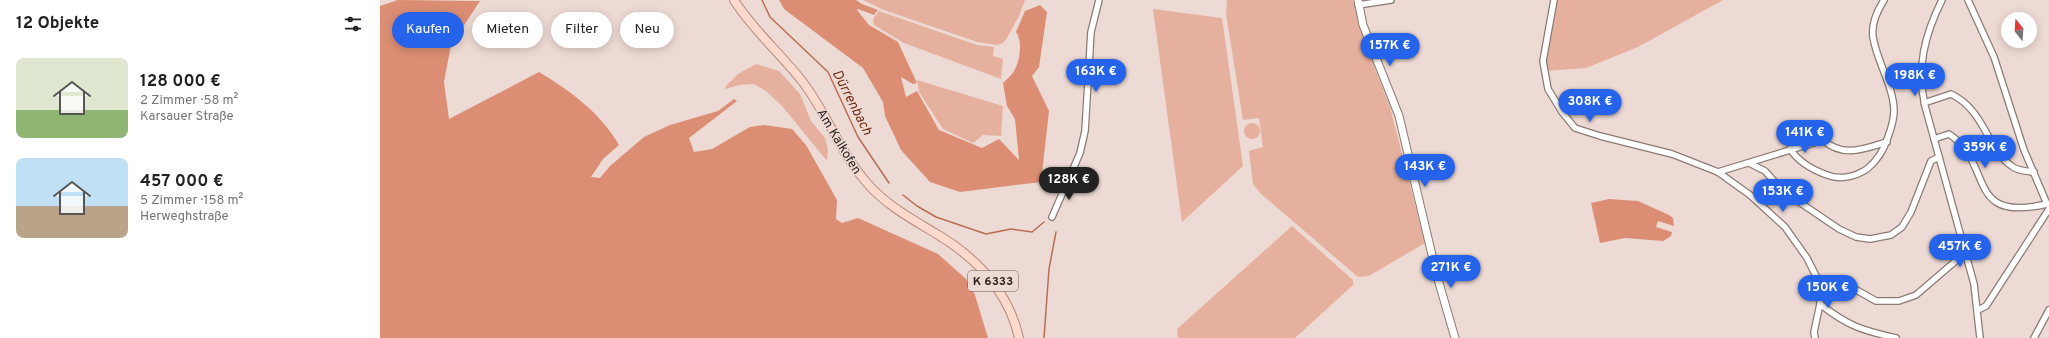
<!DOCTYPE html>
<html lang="de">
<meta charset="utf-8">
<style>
body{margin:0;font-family:Overpass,sans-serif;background:#f6f6f6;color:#222;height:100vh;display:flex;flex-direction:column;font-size:15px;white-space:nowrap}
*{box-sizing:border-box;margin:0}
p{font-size:13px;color:#767676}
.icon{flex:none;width:22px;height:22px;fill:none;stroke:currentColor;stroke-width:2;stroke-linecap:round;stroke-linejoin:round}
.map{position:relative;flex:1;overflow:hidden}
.side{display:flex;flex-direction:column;background:#fff;width:380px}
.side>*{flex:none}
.hud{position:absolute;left:12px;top:12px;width:380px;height:36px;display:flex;gap:8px}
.needle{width:26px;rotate:343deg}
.buttons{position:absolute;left:1621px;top:12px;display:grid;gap:8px}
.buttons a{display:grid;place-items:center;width:36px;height:36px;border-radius:50%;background:#fff;box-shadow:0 2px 10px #0003;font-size:20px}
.price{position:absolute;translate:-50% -34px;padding:0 9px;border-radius:14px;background:#2563eb;color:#fff;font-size:13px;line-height:26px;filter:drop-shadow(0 1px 2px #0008)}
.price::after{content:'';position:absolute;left:50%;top:24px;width:12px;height:9px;margin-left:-6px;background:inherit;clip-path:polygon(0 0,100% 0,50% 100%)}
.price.selected{background:#222;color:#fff}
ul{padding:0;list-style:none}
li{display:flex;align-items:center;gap:12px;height:100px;padding:0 16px}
li span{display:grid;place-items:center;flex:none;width:112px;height:80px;border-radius:8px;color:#555}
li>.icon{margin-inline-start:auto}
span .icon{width:48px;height:48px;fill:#fffc;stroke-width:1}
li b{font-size:17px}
h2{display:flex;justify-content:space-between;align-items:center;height:48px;padding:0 16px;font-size:17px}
.pill{padding:0 14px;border-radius:18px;background:#fff;box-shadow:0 2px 10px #0003;font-size:14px;line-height:36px}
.pill.selected{background:#2563eb;color:#fff}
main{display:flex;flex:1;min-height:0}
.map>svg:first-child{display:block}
</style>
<main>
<section class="side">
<h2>12 Objekte<svg class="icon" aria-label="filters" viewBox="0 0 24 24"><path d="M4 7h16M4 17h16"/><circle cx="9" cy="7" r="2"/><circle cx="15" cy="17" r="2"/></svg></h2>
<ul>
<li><span style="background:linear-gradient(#dfe7d0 65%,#8fb573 0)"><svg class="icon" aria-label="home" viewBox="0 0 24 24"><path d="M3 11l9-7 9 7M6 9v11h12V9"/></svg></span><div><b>128 000 €</b><p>2 Zimmer · 58 m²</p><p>Karsauer Straße</p></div></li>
<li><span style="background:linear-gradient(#bfe0f5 60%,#b9a48a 0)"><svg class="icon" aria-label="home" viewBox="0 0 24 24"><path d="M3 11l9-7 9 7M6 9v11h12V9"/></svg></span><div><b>457 000 €</b><p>5 Zimmer · 158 m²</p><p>Herweghstraße</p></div></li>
</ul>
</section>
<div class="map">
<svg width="1669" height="338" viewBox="0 0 1669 338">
<rect width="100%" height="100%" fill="#eedad4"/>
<g fill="#e6b09e">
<polygon points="483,0 645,0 639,16 627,38 623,43 616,45 597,42 504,10"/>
<polygon points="847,0 973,0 995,69 1010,107 1045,243 989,276 978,277 880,193 873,184 869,151 883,147 879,118 863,120 846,14"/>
<polygon points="1176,0 1343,0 1258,47 1206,68 1166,71 1165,59"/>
<polygon points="773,9 842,18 863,166 802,222"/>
<polygon points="499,11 597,45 614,47 613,56 623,59 621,79 524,43 494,25 493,19"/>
<polygon points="376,64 399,71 420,94 431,121 445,138 448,149 447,161 402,106 386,91 374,84 359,85 345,89 346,86 358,74"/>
<polygon points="537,80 623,106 621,136 603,135 593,143 563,129 539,92"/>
<circle cx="872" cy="131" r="8"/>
<polygon points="912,226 973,280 973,285 915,338 798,338 797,329"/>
</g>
<g fill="#db8e74">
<path d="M18,0L100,1L71,45L64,82L69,119L159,72C189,90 221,113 239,145L223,159L211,177L220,178L230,166L264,137L290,125L338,111L354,99L357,101L309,138L314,152L332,149L370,127L384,125L412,129L426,145L457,200L456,219L462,223L478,218L558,254L586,279L595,295L608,338H0V6Z"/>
<path d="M399,0H476L482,4L498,10L494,15L478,9L477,10L489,25L518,42L537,83L533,84L521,77L526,97L537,91L559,130L602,148L619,139L639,160L635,119L627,106L623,83C627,79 632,75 634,71C640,61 643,41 636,32L645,11L660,5L667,12L659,67L652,76L669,111L661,182L580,192L550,182L521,150L505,116L503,102L483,68L404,9Z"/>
<polygon points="1229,199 1258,201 1289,215 1293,218 1294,226 1278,221 1276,227 1292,232 1291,236 1283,241 1245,238 1220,243 1211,203"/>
</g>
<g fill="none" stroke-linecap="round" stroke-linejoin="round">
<g stroke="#b86e54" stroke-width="1.5">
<polyline points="382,0 390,17 448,72 478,137 509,183"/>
<polyline points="523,195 537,206 556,217 606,234 631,229 652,232 664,222"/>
<polyline points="664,338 669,269 676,232"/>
</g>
<defs>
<g id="minor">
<polyline points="1174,0 1163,61 1168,89 1182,112 1195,128 1220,136 1292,154 1338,172 1370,195 1405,227 1427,258 1438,280 1440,304 1434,332 1435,338"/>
<path d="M1562,0C1545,34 1536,68 1545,106L1594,284L1600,338"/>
<polyline points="1588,0 1614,57 1644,150 1667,204 1669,204"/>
<polyline points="978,5 1011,0"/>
<path d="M1544,103L1571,94C1606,111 1606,149 1633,167C1638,171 1647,171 1654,172"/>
<path d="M1554,139L1569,134C1615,165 1584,223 1667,204"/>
<path d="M1410,149C1418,161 1433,170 1447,175C1460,180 1475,177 1487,169C1498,160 1504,150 1508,137C1511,129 1514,119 1514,110C1513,85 1497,62 1493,37C1491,23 1497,11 1504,0"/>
<polyline points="1369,163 1385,171 1403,191 1459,229 1476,237 1490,239 1511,235 1522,227 1531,212 1551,161 1559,157"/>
<path d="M1338,172L1443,140C1463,158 1484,149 1507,142"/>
<polyline points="672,217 700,153 705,131 711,32 719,0"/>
<polyline points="1438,280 1464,283 1496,301 1519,301 1536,295 1585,253"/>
<path d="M1440,304C1468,326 1481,330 1516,338"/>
<polyline points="1598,310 1606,306 1669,209"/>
<polyline points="1654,338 1669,310"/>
</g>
<polyline id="tertiary" points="978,0 983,25 1019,116 1057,276 1075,338"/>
<path id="primary" d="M354,0C373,30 400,53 422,81C447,113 460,153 487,183C506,205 530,218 555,233C596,257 628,290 639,338"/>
</defs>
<use href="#minor" stroke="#8c7b75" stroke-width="8"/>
<use href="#tertiary" stroke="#8c7b75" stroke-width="9"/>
<use href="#primary" stroke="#b2897b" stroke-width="10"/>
<use href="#minor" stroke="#fff" stroke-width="5.5"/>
<use href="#tertiary" stroke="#fff" stroke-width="7"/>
<use href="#primary" stroke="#fcd9cd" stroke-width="8"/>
</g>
<g text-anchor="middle" stroke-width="3" stroke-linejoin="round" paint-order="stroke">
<rect fill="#eedad4" stroke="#665b57" stroke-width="1" x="588" y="271" width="50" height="20" rx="3"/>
<g font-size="12" font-weight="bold" fill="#2b2421">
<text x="613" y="285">K 6333</text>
</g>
<g font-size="13" fill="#2b2421" stroke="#eedad4">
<text transform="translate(460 141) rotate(59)" y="5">Am Kalkofen</text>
</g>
<g font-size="14" font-style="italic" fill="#702b10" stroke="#eedad4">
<text transform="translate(473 102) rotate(63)" y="5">Dürrenbach</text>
</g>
</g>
</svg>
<div class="buttons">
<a><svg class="needle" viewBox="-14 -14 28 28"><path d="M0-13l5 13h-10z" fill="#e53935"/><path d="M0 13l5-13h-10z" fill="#767676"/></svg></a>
</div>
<b class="price" style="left:1010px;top:67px">157K €</b>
<b class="price" style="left:716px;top:93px">163K €</b>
<b class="price" style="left:1535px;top:97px">198K €</b>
<b class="price" style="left:1210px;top:123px">308K €</b>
<b class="price" style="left:1425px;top:154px">141K €</b>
<b class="price" style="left:1605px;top:169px">359K €</b>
<b class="price" style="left:1045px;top:188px">143K €</b>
<b class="price selected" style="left:689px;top:201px">128K €</b>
<b class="price" style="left:1403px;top:213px">153K €</b>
<b class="price" style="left:1580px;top:268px">457K €</b>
<b class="price" style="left:1071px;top:289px">271K €</b>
<b class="price" style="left:1448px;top:309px">150K €</b>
<div class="hud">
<a class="pill selected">Kaufen</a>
<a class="pill">Mieten</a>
<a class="pill">Filter</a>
<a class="pill">Neu</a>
</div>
</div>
</main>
